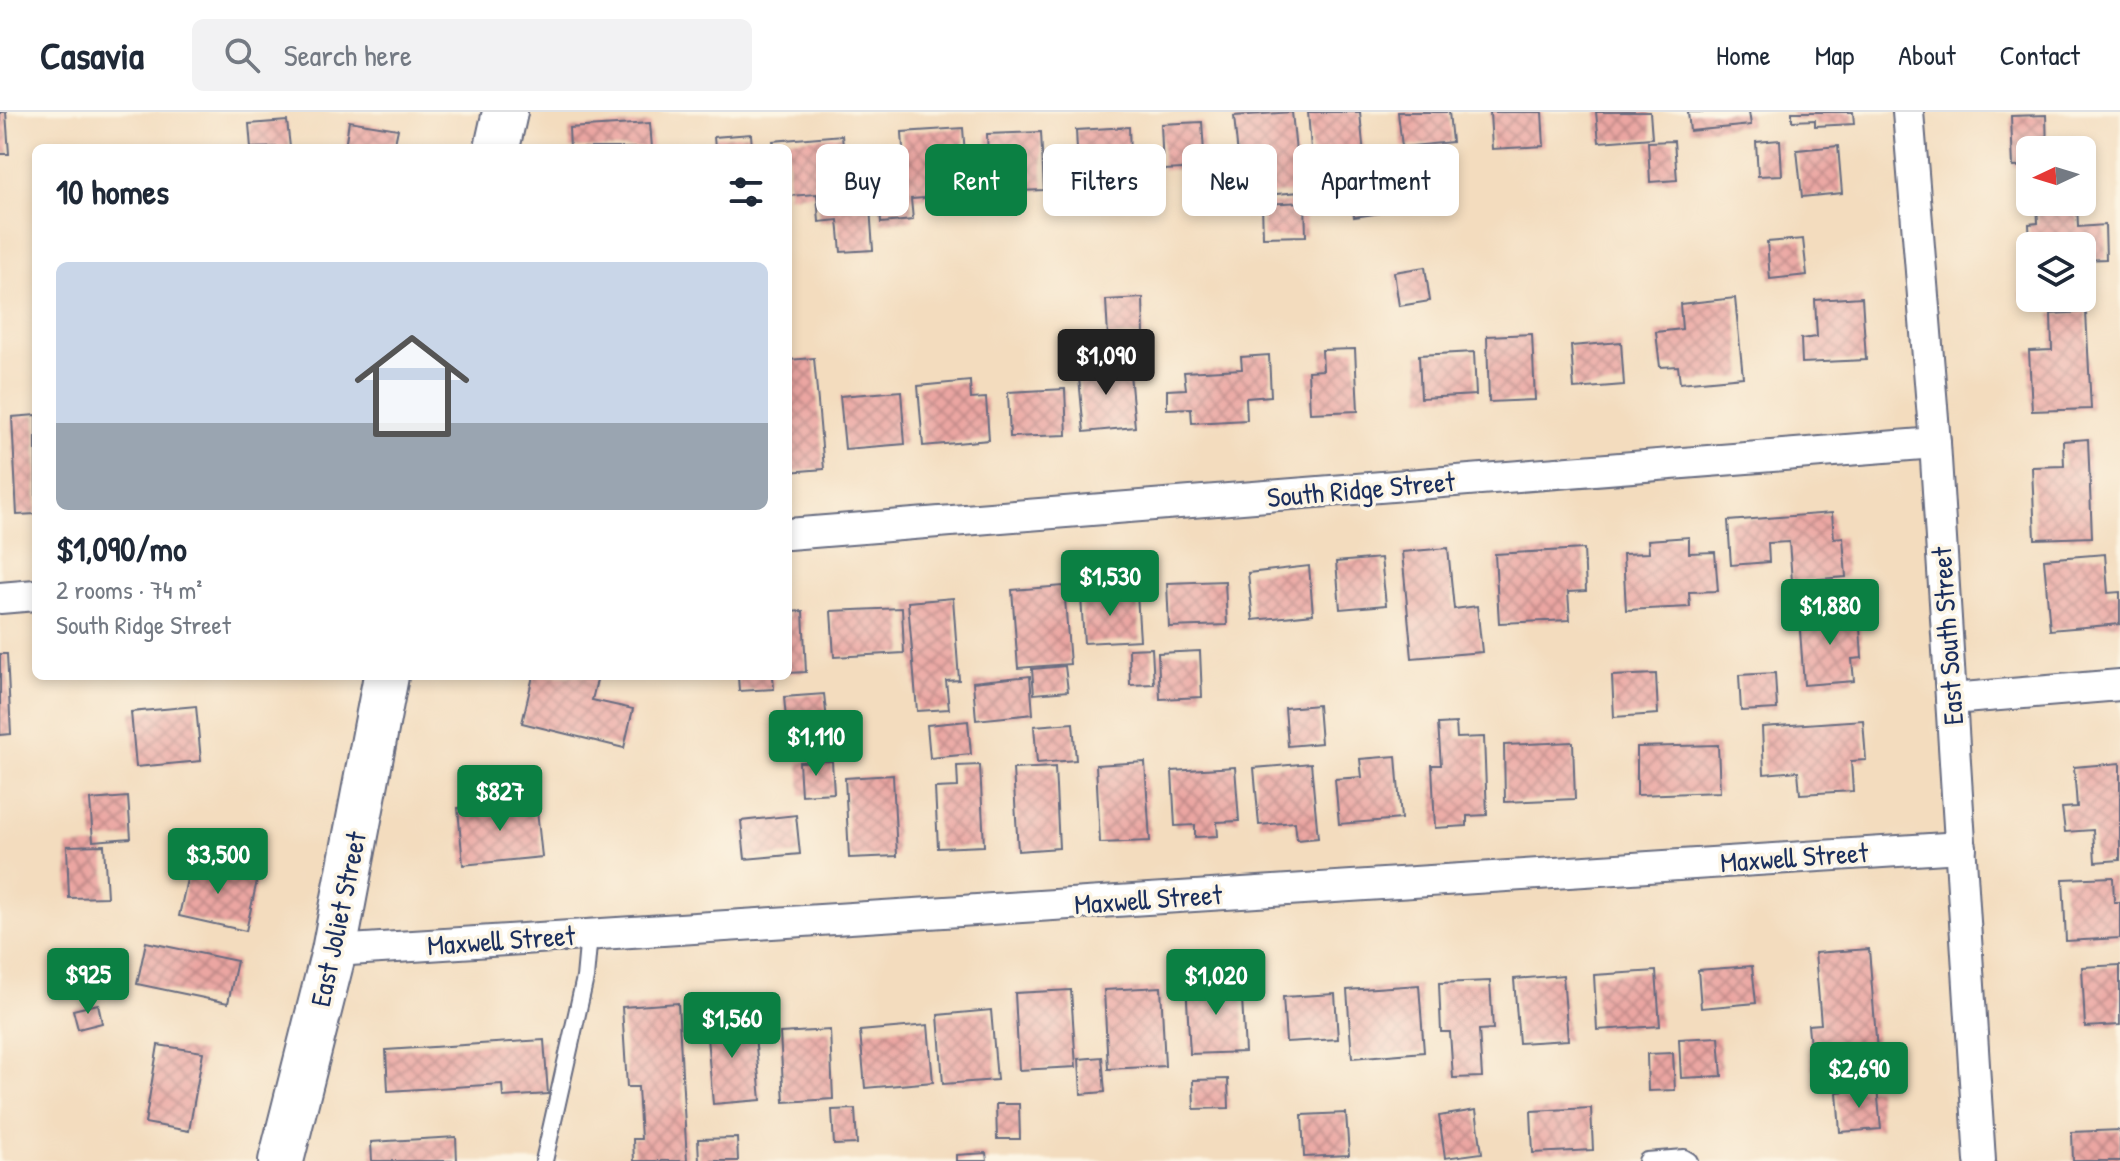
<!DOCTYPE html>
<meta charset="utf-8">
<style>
body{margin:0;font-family:"Patrick Hand",sans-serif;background:#f2f2f3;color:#1f2937;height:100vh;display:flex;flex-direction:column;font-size:30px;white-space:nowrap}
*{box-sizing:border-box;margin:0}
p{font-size:26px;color:#747a83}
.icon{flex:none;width:44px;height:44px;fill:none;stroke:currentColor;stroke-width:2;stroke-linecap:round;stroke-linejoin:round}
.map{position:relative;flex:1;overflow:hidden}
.details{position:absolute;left:32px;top:32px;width:760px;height:536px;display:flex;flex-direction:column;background:#fff;border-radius:12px;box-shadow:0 4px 12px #0003}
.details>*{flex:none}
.banner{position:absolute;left:816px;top:32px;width:760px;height:72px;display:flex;gap:16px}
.needle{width:52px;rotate:266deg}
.buttons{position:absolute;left:2016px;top:24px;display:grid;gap:16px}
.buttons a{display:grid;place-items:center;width:80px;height:80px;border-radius:12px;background:#fff;box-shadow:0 4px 12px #0003;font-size:40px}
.price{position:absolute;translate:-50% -68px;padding:0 18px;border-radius:8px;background:#0b8043;color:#fff;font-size:26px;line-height:52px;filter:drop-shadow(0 2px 4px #0008)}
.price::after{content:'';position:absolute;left:50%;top:48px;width:24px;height:18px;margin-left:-12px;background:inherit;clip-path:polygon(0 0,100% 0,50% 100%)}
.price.on{background:#222;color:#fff}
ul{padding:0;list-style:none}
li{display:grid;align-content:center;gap:16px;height:424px;padding:0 24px}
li+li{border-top:2px solid #e0e1e3}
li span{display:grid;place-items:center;height:248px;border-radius:12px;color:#555}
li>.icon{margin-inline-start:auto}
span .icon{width:144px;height:144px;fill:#fffc;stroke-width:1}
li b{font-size:34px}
h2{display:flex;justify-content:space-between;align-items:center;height:96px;padding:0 24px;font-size:34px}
.tag{padding:0 28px;border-radius:12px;background:#fff;box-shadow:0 4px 12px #0003;font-size:28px;line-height:72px}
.tag.on{background:#0b8043;color:#fff}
header{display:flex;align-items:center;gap:48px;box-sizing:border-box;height:112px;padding:0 40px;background:#fff;border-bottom:2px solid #e0e1e3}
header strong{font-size:38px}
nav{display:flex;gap:44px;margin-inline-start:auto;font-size:28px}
.search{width:560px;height:72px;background:#f2f2f3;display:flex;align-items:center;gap:20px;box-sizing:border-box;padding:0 28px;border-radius:12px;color:#747a83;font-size:30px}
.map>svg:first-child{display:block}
</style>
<header>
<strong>Casavia</strong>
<div class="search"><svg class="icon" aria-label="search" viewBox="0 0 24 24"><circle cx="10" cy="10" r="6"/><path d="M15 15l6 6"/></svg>Search here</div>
<nav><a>Home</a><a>Map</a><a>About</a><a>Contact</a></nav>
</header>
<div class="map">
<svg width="2120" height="1049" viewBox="0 0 2120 1049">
<defs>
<pattern id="building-cross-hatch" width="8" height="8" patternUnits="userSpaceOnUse" patternTransform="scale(2)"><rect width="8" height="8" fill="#eba6a2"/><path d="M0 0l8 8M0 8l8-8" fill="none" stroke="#be8887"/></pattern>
</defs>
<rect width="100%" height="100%" fill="#fcf5e5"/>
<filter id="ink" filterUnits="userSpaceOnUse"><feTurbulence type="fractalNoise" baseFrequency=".0125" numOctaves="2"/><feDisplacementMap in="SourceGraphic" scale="16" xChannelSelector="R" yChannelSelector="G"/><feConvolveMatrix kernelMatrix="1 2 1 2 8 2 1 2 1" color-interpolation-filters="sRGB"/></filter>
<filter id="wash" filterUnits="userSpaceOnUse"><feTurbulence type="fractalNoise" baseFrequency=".006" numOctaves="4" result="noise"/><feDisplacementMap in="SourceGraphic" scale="32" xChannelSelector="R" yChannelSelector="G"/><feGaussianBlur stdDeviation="1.8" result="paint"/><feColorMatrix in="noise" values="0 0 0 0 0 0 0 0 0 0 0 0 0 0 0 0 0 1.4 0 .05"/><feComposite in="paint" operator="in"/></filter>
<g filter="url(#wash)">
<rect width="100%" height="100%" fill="#f3dcbe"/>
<g id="blocks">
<g fill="url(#building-cross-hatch)">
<polygon points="0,0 6,0 9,42 0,42"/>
<polygon points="1292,0 1300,80 1242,85 1234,4"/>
<polygon points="1308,0 1360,0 1364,44 1312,49"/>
<polygon points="1398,0 1449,0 1452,30 1402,35"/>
<polygon points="1490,0 1542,0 1544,34 1492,37"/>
<polygon points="1596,0 1650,0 1652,26 1599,30"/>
<polygon points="1688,0 1749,0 1751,13 1690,19"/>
<polygon points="1792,0 1853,0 1854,12 1815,14 1815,8 1792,9"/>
<polygon points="2046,3 2047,38 2030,38 2030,54 2013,55 2011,4"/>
<polygon points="287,9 290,35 251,36 249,12"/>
<polygon points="349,9 398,17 394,36 345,36"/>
<polygon points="1202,10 1205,56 1163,58 1161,12"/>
<polygon points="650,11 652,36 570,36 569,16"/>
<polygon points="1129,15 1131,72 1103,73 1102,57 1078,59 1076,18"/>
<polygon points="963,16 968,83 911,87 913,108 881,111 878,71 905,69 902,20"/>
<polygon points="1041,20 1044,78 1018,79 1017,67 989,68 987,22"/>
<polygon points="751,22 752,36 715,36 714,25"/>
<polygon points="842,23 848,96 870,95 873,138 841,140 838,108 819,110 817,82 788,84 788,36 774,36 773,29"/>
<polygon points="1780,28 1782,63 1758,64 1756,30"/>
<polygon points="1674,29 1677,68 1650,70 1648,30"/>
<polygon points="1838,34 1842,81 1802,85 1797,38"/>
<polygon points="1376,68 1381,101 1354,105 1350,71"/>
<polygon points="1305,90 1306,124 1263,125 1262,92"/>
<polygon points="2037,90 2077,90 2078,115 2105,113 2106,147 2082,148 2082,134 2030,134 2029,112 2038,111"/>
<polygon points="1803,127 1807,163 1770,167 1767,130"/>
<polygon points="1425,155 1430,189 1399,194 1394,160"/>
<polygon points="2020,160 2030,160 2030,186 2021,187"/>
<polygon points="1862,185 1866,248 1802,251 1801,227 1817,225 1815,188"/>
<polygon points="1143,186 1144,223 1108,225 1106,188"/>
<polygon points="1735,186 1743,265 1680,271 1678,254 1660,255 1656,220 1682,217 1680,192"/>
<polygon points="2086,200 2091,297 2032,299 2029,239 2052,238 2051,202"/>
<polygon points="1532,222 1535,288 1489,290 1487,224"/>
<polygon points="1621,230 1624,273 1574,277 1571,234"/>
<polygon points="1355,237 1358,299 1310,301 1308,259 1323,258 1322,238"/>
<polygon points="1474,240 1476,283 1421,286 1419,243"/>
<polygon points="1269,243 1271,284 1246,286 1247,308 1192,311 1191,296 1167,297 1167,278 1186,277 1184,260 1242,257 1241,245"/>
<polygon points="814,246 824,357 788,360 788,248"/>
<polygon points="1129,251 1135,315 1084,320 1078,255"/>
<polygon points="970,269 971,287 986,286 989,328 923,334 918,274"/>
<polygon points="1065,277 1067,323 1010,325 1008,280"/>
<polygon points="901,279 905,332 845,337 840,284"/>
<polygon points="36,303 36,402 17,403 12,305"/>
<polygon points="2088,327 2092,425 2035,427 2032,355 2064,354 2063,329"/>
<polygon points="1832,401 1834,426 1843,425 1846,465 1792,469 1789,430 1768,431 1769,450 1731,453 1728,409"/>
<polygon points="1689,425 1689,441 1715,440 1718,479 1689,480 1690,495 1626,498 1623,442 1649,441 1648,428"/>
<polygon points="1448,436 1454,497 1477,494 1482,540 1412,546 1402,440"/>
<polygon points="1584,437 1586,479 1568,480 1570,508 1499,511 1495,442"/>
<polygon points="2105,442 2108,481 2120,480 2120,512 2050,518 2044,447"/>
<polygon points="1381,446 1386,493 1340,497 1336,450"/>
<polygon points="1309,454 1313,502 1253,508 1248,461"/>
<polygon points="1225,469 1227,513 1169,515 1167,471"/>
<polygon points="1064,474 1070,552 1018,556 1012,478"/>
<polygon points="1137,482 1140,528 1084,531 1081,485"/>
<polygon points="953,486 959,568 946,569 949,597 917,599 908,490"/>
<polygon points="902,496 904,541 834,545 831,499"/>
<polygon points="803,499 806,560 788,561 788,500"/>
<polygon points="1859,500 1862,546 1852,547 1854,569 1804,573 1799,505"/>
<polygon points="1152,536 1154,572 1130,573 1129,537"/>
<polygon points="1200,539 1202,585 1160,587 1158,541"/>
<polygon points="0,542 7,542 11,622 0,623"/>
<polygon points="1065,554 1068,579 1034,582 1032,557"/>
<polygon points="1775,561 1777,597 1741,599 1739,563"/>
<polygon points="1656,562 1658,602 1614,605 1612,564"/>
<polygon points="533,564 598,564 592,588 633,597 624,636 522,611"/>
<polygon points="738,564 773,564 774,577 739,579"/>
<polygon points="1030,564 1033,602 976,608 973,570"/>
<polygon points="824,582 830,635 789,639 784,585"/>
<polygon points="1318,593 1321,631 1288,634 1285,596"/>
<polygon points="196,594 201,649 136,655 131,600"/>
<polygon points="1863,608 1866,648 1851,649 1853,679 1800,682 1798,659 1764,662 1762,615"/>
<polygon points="968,609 971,642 930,646 927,613"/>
<polygon points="1073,611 1076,648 1037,651 1034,614"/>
<polygon points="1456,611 1457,626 1484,625 1487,703 1467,704 1467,714 1435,716 1432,653 1441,653 1438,612"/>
<polygon points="1573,630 1575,687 1505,690 1504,633"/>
<polygon points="1718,633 1720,680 1637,683 1637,635"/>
<polygon points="1396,644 1401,707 1339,712 1335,667 1362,665 1360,647"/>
<polygon points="832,649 834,681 801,683 799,650"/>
<polygon points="1145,650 1150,729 1100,731 1096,653"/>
<polygon points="1311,651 1318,726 1297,728 1295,710 1259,713 1254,656"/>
<polygon points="2120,651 2120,748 2095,750 2093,718 2065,720 2062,696 2077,695 2074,655"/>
<polygon points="980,653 984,734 938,736 935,676 958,675 957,654"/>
<polygon points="1055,655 1059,736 1018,739 1013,657"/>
<polygon points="1235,655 1239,709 1217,710 1218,724 1195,725 1195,713 1175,714 1172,659"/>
<polygon points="893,663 897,744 849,746 845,666"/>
<polygon points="128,685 131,726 93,729 90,688"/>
<polygon points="536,689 542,745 463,753 458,696"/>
<polygon points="796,703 800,742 745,747 741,709"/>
<polygon points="104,733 107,785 69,786 67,734"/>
<polygon points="191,749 258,764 246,819 179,804"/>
<polygon points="2113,765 2114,790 2120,790 2120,826 2066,829 2063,767"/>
<polygon points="146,830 237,849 228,891 137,872"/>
<polygon points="1869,837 1878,952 1812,957 1808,913 1821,912 1815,841"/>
<polygon points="2120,853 2120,913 2085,915 2082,855"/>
<polygon points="1752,854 1756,891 1701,896 1698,858"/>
<polygon points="1656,859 1660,914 1597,918 1594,863"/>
<polygon points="1563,863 1568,928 1519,931 1514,867"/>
<polygon points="1241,868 1245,940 1190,942 1186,870"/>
<polygon points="1490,869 1493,917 1479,918 1482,965 1453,966 1450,920 1441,920 1439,871"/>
<polygon points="1419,873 1424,940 1352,946 1347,878"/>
<polygon points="1161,875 1165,954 1108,957 1104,878"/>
<polygon points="1071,878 1076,955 1019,958 1015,881"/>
<polygon points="1335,882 1338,927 1286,930 1283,885"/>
<polygon points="678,891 687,1049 634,1049 633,1027 641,1027 638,975 627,975 622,895"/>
<polygon points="98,892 102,911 78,917 73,898"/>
<polygon points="991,898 997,968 943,972 938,903"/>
<polygon points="736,900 737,914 754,913 761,988 713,992 705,903"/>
<polygon points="928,913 933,970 865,976 860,919"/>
<polygon points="830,918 833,987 784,990 780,921"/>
<polygon points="1719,925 1722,964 1681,966 1679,927"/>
<polygon points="544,928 548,982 503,985 502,972 388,979 386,938"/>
<polygon points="158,933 203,940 189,1019 145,1011"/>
<polygon points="1673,941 1675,978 1648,979 1647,942"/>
<polygon points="1102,945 1105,980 1081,982 1079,947"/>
<polygon points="1228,967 1229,996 1194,997 1193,968"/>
<polygon points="1877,976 1881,1017 1840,1020 1837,980"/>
<polygon points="996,992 1019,992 1020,1027 997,1027"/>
<polygon points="1591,996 1593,1038 1533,1041 1531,999"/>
<polygon points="855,997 857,1032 834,1033 832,998"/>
<polygon points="1476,998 1482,1041 1445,1046 1439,1004"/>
<polygon points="1346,1001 1349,1043 1304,1045 1302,1003"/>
<polygon points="2120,1018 2120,1049 2073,1049 2072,1020"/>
<polygon points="456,1025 457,1049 372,1049 371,1030"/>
<polygon points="737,1026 738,1049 699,1049 698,1027"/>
<polygon points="986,1041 987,1049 956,1049 956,1043"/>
</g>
</g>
</g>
<g filter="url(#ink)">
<use href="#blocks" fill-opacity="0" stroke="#676c80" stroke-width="2"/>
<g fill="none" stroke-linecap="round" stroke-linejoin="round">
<defs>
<g id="lane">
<polyline points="544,1049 585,866 589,822"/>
<polyline points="1647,1049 1684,1046 1689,1049"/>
</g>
<g id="street">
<polyline points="1908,0 1935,331 1980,1049"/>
<polyline points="788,422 1935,331"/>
<polyline points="0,486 36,483"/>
<polyline points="1951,587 2120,573"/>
<polyline points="334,839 1961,735"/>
</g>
<g id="primary">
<polyline points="497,36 505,0"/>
<polyline points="281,1049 334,839 386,564"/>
</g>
</defs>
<use href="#lane" stroke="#676c80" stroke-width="20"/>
<use href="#street" stroke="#676c80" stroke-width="34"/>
<use href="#primary" stroke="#676c80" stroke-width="48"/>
<use href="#lane" stroke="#fff" stroke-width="16"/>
<use href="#street" stroke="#fff" stroke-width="30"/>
<use href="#primary" stroke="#fff" stroke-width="44"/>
</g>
</g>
<g text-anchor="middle" stroke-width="7" stroke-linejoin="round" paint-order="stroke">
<g font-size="28" fill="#1b2f5e" stroke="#fcf5e5">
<text transform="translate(1361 377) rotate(-5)" y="10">South Ridge Street</text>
<text transform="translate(1947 524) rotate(-94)" y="10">East South Street</text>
<text transform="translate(1794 745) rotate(-4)" y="10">Maxwell Street</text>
<text transform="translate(1148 787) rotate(-4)" y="10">Maxwell Street</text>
<text transform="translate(338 807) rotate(-78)" y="10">East Joliet Street</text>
<text transform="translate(501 828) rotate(-4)" y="10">Maxwell Street</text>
</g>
</g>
</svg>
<div class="buttons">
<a><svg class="needle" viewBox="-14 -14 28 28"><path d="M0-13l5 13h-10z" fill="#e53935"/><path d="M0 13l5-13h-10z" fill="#747a83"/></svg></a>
<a><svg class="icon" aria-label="layers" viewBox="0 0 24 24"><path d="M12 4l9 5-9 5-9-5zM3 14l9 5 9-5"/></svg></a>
</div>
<b class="price on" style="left:1106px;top:285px">$1,090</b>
<b class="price" style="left:1110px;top:506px">$1,530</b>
<b class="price" style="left:1830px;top:535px">$1,880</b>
<b class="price" style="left:816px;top:666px">$1,110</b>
<b class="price" style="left:500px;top:721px">$827</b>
<b class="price" style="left:218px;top:784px">$3,500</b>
<b class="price" style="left:88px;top:904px">$925</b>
<b class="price" style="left:1216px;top:905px">$1,020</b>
<b class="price" style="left:732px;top:948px">$1,560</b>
<b class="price" style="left:1859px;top:998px">$2,690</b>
<div class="banner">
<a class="tag">Buy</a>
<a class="tag on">Rent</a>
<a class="tag">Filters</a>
<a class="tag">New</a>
<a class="tag">Apartment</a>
</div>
<section class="details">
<h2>10 homes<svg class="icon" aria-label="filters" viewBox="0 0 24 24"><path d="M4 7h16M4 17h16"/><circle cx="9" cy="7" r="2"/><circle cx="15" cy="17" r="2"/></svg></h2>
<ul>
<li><span style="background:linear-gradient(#c9d6e8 65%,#9aa5b1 0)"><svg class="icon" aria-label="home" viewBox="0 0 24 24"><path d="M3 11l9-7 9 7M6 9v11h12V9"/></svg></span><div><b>$1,090/mo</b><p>2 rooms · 74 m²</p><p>South Ridge Street</p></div></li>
</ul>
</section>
</div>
